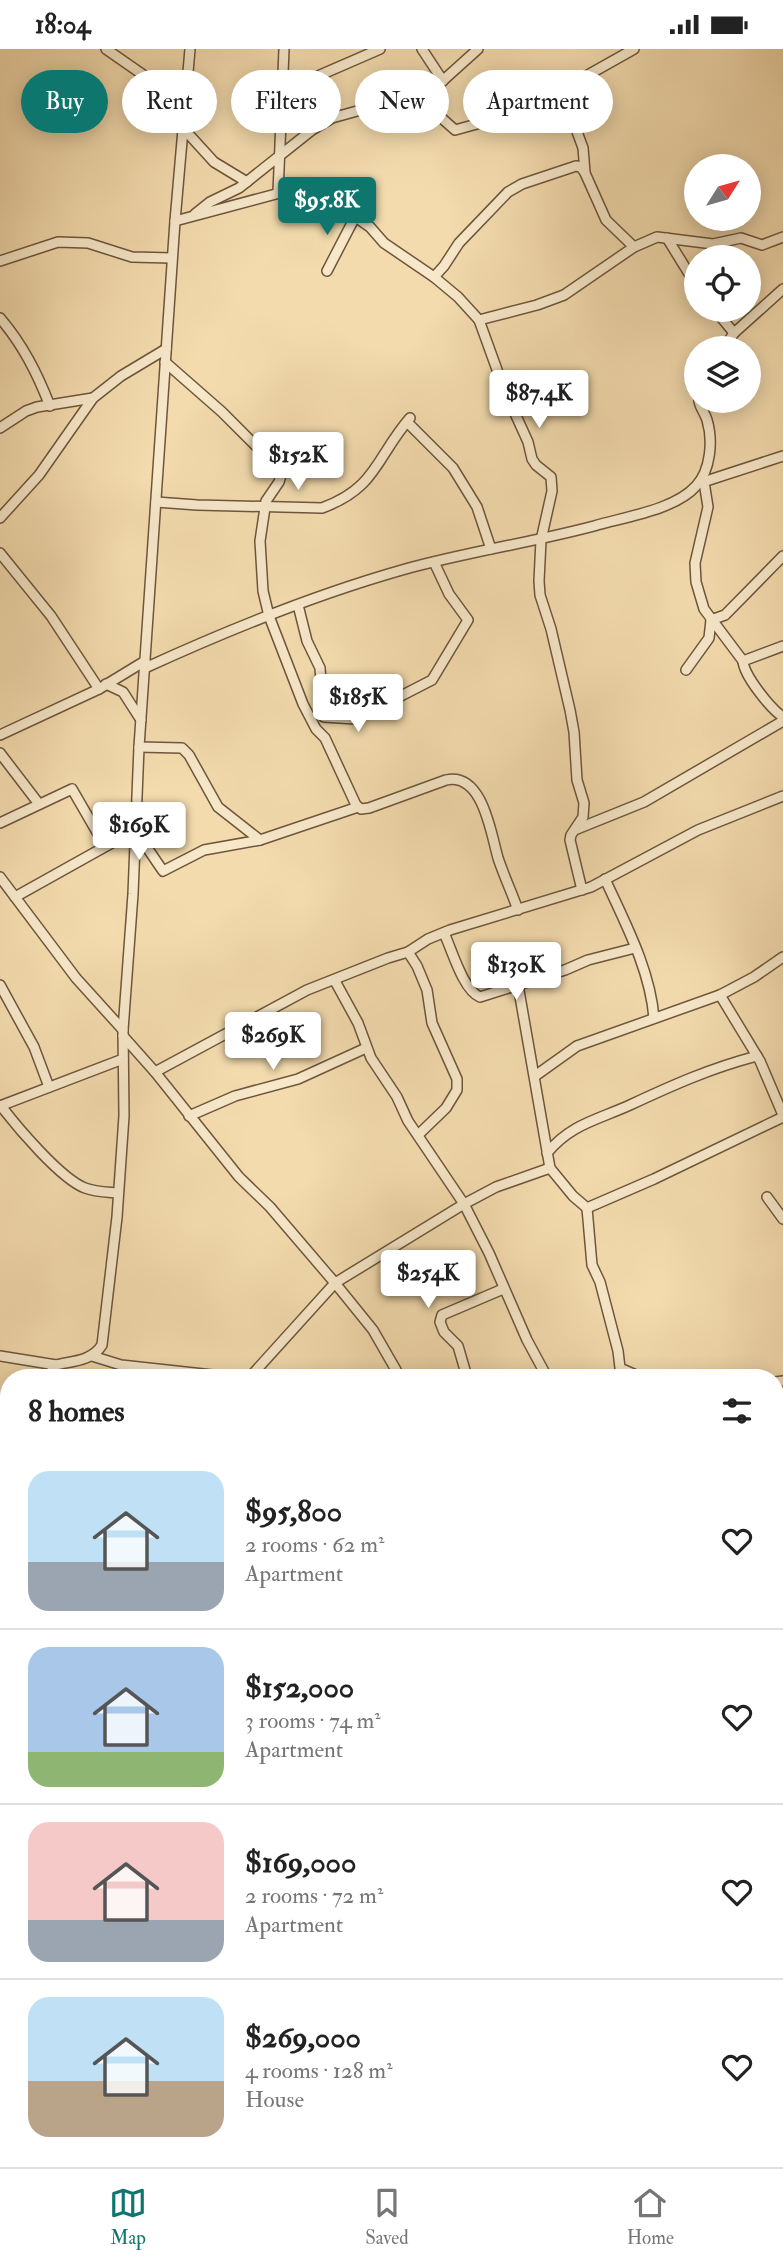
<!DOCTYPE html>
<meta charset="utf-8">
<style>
body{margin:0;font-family:"IM FELL Double Pica",serif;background:#f2f2f2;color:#222;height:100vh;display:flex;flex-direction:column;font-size:26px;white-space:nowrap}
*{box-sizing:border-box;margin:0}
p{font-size:23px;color:#767676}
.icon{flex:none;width:38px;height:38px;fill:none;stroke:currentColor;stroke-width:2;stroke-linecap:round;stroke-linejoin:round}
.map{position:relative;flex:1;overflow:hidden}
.panel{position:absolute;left:0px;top:1320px;width:784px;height:800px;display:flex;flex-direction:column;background:#fff;border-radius:28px 28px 0 0;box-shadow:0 4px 18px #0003}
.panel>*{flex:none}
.banner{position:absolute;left:21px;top:21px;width:742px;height:63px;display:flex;gap:14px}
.needle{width:46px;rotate:53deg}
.tools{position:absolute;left:684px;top:105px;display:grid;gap:14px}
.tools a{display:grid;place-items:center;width:77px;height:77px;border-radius:50%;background:#fff;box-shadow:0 4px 18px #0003;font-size:35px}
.price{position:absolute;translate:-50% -60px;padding:0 16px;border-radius:7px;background:#fff;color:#222;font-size:23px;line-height:46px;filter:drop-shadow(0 2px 4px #0008)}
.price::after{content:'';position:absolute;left:50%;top:42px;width:21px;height:16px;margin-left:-10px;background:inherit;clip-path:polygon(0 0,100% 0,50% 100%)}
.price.on{background:#0f766e;color:#fff}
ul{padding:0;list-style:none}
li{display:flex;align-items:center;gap:21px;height:175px;padding:0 28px}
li+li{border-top:2px solid #e0e0e0}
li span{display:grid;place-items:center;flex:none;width:196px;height:140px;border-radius:21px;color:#555}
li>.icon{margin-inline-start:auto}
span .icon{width:84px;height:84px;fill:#fffc;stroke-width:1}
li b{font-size:30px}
h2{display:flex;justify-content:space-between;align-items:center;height:84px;padding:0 28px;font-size:30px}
.chip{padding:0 24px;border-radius:32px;background:#fff;box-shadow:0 4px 18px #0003;font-size:24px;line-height:63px}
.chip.on{background:#0f766e;color:#fff}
.status{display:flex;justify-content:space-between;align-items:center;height:49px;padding:0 35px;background:#fff;direction:ltr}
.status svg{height:19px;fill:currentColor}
.tabs{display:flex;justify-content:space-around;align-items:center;height:98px;border-top:2px solid #e0e0e0;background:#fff;font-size:19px;color:#767676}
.tabs a{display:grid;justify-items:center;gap:4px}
.tabs .on{color:#0f766e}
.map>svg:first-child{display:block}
</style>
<div class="status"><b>18:04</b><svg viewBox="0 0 49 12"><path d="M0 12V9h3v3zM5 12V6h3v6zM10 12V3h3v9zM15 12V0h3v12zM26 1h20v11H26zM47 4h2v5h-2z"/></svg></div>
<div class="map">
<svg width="783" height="2118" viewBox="0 0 783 2118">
<rect width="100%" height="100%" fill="#f3dbae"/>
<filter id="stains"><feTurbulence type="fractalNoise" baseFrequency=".00286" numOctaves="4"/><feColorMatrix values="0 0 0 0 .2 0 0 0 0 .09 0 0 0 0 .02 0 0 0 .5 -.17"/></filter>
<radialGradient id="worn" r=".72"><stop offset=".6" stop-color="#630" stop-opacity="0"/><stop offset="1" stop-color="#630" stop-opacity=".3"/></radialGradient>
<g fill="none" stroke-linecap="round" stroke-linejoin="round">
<defs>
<g id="minor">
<polyline points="106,0 185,55"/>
<polyline points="422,0 443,32"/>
<polyline points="561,39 583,99 585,123"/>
<polyline points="281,43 380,0"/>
<polyline points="395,55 437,65 455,81 495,70 579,31 634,0"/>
<polyline points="183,79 214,113 247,133"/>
<polyline points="278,144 284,0"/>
<polyline points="195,165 210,153 239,139 312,81 332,69 425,43 438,36 478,0"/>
<polyline points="175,172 317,134 336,154 370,178 384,194 434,228 458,248 479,271 537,256 564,246 634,198 657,188 713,195 741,189 762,196 783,188"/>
<polyline points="667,189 696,236"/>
<polyline points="0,212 58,193 88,194 132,208 172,209"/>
<polyline points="327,222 355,168"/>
<polyline points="434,228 444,217 459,194 508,143 522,135 576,117 581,118 585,124 606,171 634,198"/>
<polyline points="715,261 734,284"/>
<path d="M0,269C23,296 37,324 50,357"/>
<polyline points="479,271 504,340 528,393 532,410 536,416 551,428 552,442 541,491 539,532 540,546 551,580 570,661 574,683 577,731 584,754 583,768 571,786 570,791 582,841"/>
<polyline points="724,299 734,284 783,240"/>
<path d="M165,313L222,363L282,423L279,433L266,452L260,492L263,542L269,567L303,655L316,680L325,689L356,756L361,760L369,759L446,731C483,723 491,785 498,809C504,827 512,844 518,861"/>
<polyline points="407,373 453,419 477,458 491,500"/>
<polyline points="0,379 26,362 37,358 93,349 121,327 166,300"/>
<polyline points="704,433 708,458 695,514 696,533 704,560 743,612 783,597"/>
<polyline points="700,434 783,407"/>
<path d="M156,453L197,456L322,459C377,439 376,408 410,369"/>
<polyline points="0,469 39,426 93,349"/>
<polyline points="0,504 51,567 99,640"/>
<polyline points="298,556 307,592 320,619 324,668 356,670 432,631 468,571 449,545 434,513"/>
<path d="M743,612C744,627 771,660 783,668"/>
<path d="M145,619C228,581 314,546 402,521C466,503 530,494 594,477C624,468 675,461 696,437C711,421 713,391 707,371C705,364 700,359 699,352"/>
<polyline points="686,621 709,589 711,571 725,566 783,507"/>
<polyline points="106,635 123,643 141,671"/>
<polyline points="0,686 99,640 145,612"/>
<polyline points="139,698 182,699 189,706 218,758 260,791 358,758"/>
<polyline points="0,704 39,755"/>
<polyline points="0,774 72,740 105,797"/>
<polyline points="577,780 644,753 783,672"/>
<polyline points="0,828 76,929 123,981"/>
<path d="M605,830C625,874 650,920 654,969"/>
<polyline points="15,848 135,781 163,822 204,801 260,791"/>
<path d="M444,884C452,901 463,941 480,948L565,921L588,911L635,899"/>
<polyline points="408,903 417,917 427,941 432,974 457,1030 457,1041 446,1059 418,1086"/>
<polyline points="335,932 358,974 371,1009 397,1048 408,1072 464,1155 489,1204 527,1291 547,1328"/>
<polyline points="0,936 34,998 49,1038"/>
<polyline points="518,936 550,1119 573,1147 587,1159 654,1130 783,1068"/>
<polyline points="720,946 760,1012 783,1066"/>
<polyline points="123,987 155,1023 239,1128 270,1158 335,1234 373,1281 400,1328"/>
<polyline points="155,1023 307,941 388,909 408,903 428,890 450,881 591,838 698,781 783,747"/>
<polyline points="535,1027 577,997 720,946 754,928 783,908"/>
<polyline points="0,1057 123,1010"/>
<path d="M1,1057C17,1078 61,1130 85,1139C95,1143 107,1143 118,1144"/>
<polyline points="189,1067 235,1047 298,1030 366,999"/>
<path d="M547,1104C571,1075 597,1071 630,1056C673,1036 711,1019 757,1007"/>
<polyline points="767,1148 783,1170"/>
<polyline points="587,1159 592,1216 600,1233 618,1302 620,1319 636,1326 634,1328"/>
<polyline points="0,1307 56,1316"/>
<polyline points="92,1307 121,1316 231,1328"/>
<path d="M47,1328L56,1316C73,1312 92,1312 102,1296L117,1168L124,1067L123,981L133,845L139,698L175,172L190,0"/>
<polyline points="250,1328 335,1234 464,1155 496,1138 550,1119"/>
<polyline points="467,1328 458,1297 444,1283 440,1273 442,1266 503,1240"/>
<polyline points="775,1333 783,1332"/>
<polyline points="0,1393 9,1391"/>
<polyline points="775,1459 783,1461"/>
<polyline points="775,1540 783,1534"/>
<polyline points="0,1632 9,1624"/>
<polyline points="775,1691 783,1691"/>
<polyline points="0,1699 9,1700"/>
<polyline points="775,1702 783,1716"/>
<polyline points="0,1774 9,1773"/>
<polyline points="0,1848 9,1848"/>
<polyline points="0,1924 9,1925"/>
<polyline points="0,1994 9,1994"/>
<polyline points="0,2083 9,2083"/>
<polyline points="525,2110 648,2118"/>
<polyline points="730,2110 731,2118"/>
<polyline points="27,2118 27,2110"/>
<polyline points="113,2118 113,2110"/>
<polyline points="201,2118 202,2110"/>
<polyline points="382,2118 382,2110"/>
</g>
</defs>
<use href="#minor" stroke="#6e563c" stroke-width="12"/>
<use href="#minor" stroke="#f7e8ca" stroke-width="9"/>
</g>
<rect width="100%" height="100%" filter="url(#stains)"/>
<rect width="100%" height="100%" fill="url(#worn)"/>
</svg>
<div class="tools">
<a><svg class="needle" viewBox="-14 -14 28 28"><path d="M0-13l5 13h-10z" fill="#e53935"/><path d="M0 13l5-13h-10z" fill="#767676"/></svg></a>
<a><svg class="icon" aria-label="locate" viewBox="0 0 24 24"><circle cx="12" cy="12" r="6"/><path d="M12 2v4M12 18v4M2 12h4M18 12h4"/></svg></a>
<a><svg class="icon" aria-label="layers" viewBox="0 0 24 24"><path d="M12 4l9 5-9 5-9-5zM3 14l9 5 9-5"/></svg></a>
</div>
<b class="price on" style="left:327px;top:188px">$95.8K</b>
<b class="price" style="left:539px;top:381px">$87.4K</b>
<b class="price" style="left:298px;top:443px">$152K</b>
<b class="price" style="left:358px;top:685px">$185K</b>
<b class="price" style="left:139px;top:813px">$169K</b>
<b class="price" style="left:516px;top:953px">$130K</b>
<b class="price" style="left:273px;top:1023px">$269K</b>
<b class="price" style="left:428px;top:1261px">$254K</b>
<div class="banner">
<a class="chip on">Buy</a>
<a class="chip">Rent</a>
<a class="chip">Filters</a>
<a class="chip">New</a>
<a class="chip">Apartment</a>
</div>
<section class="panel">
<h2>8 homes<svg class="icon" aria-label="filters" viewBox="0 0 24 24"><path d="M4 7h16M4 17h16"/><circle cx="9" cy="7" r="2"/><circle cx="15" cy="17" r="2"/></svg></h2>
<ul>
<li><span style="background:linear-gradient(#bfe0f5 65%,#9aa5b1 0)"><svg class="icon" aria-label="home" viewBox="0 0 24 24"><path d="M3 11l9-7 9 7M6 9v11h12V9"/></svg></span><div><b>$95,800</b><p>2 rooms · 62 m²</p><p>Apartment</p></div><svg class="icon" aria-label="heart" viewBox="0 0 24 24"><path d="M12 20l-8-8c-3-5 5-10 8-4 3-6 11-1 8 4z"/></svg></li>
<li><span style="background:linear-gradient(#a9c7e8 75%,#8fb573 0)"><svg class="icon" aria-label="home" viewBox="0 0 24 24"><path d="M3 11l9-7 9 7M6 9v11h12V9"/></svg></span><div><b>$152,000</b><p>3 rooms · 74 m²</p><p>Apartment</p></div><svg class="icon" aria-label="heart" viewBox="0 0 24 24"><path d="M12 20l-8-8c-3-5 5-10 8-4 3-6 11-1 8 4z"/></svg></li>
<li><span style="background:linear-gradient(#f6c9c9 70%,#9aa5b1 0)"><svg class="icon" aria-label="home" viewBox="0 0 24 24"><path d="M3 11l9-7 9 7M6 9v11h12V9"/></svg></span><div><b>$169,000</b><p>2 rooms · 72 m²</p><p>Apartment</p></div><svg class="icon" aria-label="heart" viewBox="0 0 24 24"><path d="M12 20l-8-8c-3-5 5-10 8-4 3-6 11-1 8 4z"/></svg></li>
<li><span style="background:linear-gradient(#bfe0f5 60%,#b9a48a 0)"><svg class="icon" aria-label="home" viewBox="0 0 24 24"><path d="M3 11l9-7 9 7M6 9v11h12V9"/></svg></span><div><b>$269,000</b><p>4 rooms · 128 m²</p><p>House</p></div><svg class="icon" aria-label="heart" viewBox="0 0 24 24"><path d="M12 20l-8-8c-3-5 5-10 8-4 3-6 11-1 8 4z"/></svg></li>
</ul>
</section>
</div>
<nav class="tabs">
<a class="on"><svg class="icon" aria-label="map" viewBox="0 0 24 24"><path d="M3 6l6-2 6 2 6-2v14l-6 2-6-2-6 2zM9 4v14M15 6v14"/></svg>Map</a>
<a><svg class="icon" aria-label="saved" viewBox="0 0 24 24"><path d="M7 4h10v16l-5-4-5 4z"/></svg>Saved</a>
<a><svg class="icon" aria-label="home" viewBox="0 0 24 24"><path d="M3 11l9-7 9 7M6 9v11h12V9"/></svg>Home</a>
</nav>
